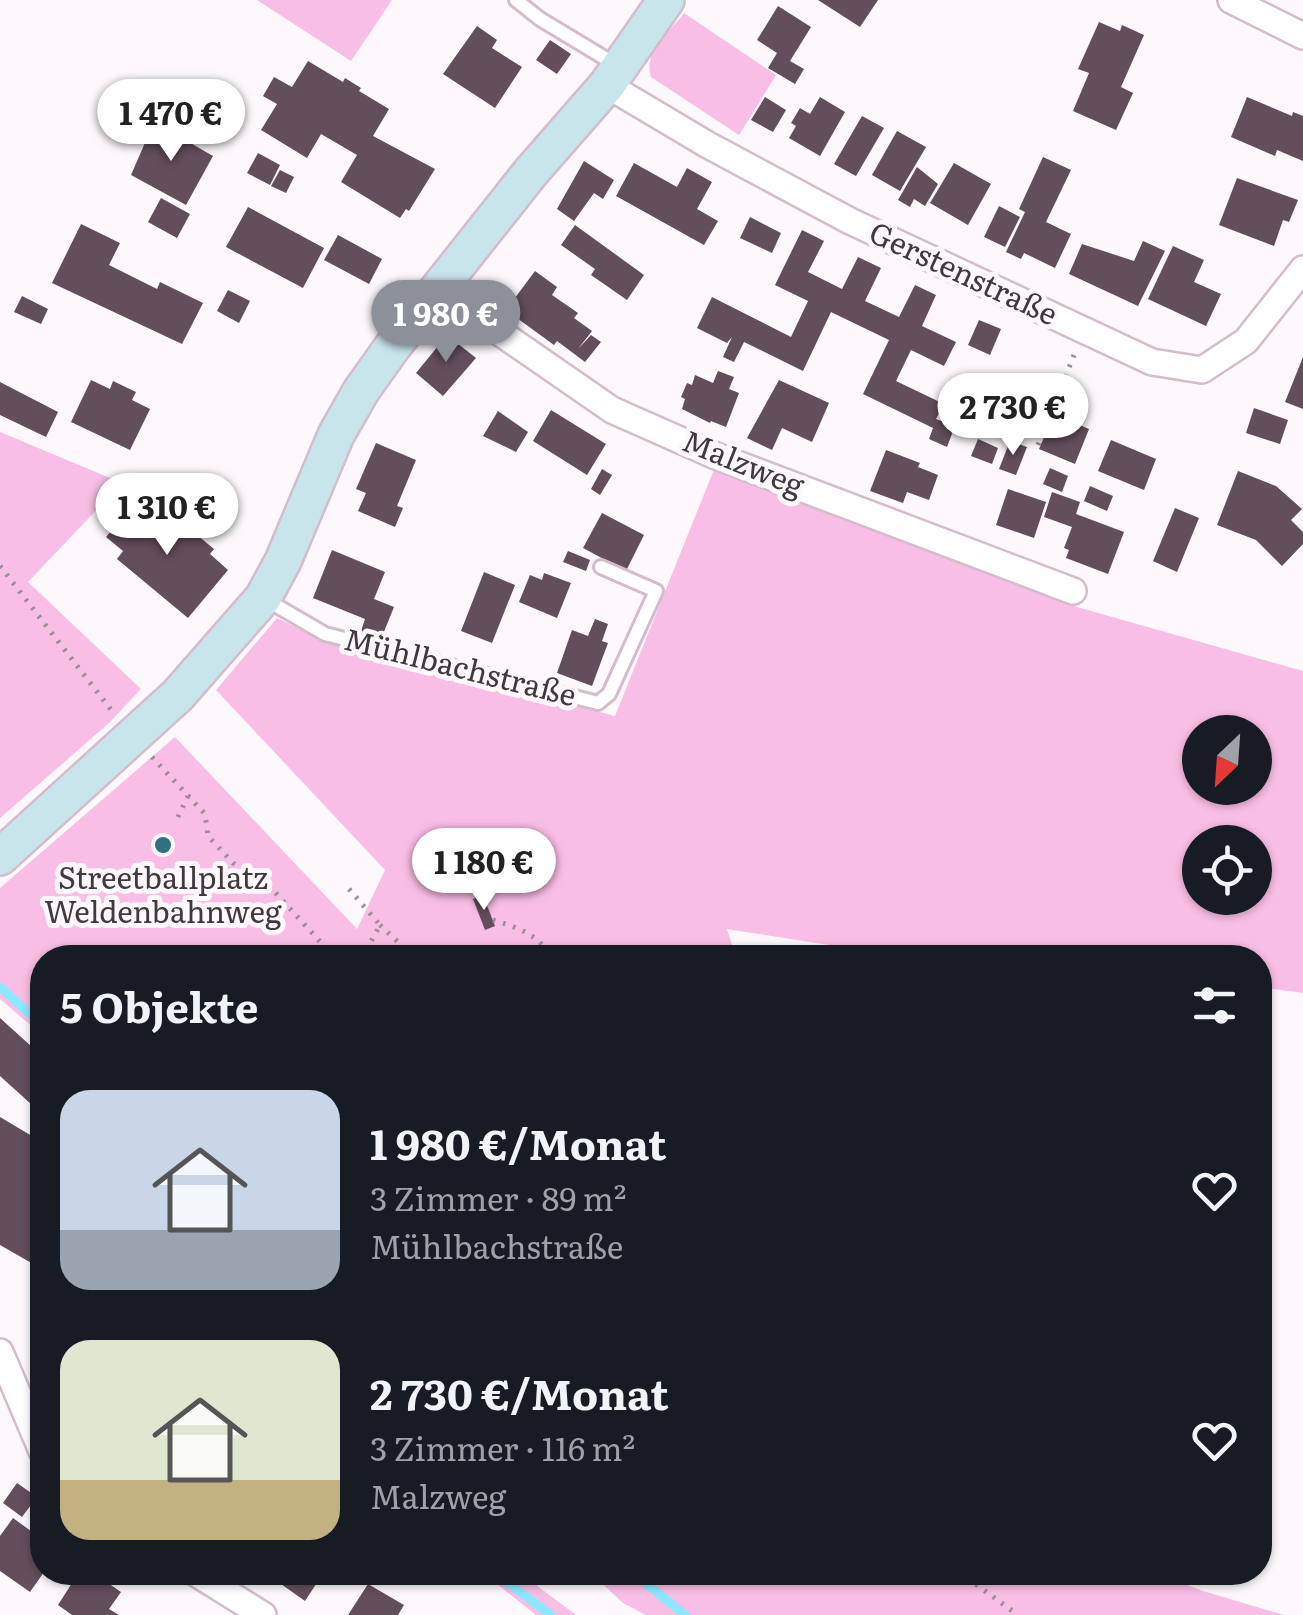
<!DOCTYPE html>
<html lang="de">
<meta charset="utf-8">
<style>
body{margin:0;font-family:Literata,serif;background:#20242c;color:#f1f3f6;height:100vh;display:flex;flex-direction:column;font-size:38px;white-space:nowrap}
*{box-sizing:border-box;margin:0}
p{font-size:32px;color:#9ea1a6}
.icon{flex:none;width:55px;height:55px;fill:none;stroke:currentColor;stroke-width:2;stroke-linecap:round;stroke-linejoin:round}
.map{position:relative;flex:1;overflow:hidden}
.side{position:absolute;left:30px;top:945px;width:1242px;height:640px;display:flex;flex-direction:column;background:#171b24;border-radius:40px;box-shadow:0 2px 8px #0004}
.side>*{flex:none}
.needle{width:65px;rotate:205deg}
.tools{position:absolute;left:1182px;top:715px;display:grid;gap:20px}
.tools a{display:grid;place-items:center;width:90px;height:90px;border-radius:50%;background:#171b24;box-shadow:0 2px 8px #0004;font-size:50px}
.price{position:absolute;translate:-50% -85px;padding:0 22px;border-radius:35px;background:#fff;color:#222;font-size:32px;line-height:65px;filter:drop-shadow(0 2px 5px #0008)}
.price::after{content:'';position:absolute;left:50%;top:60px;width:30px;height:22px;margin-left:-15px;background:inherit;clip-path:polygon(0 0,100% 0,50% 100%)}
.price.current{background:#8c9099;color:#fff}
ul{padding:0;list-style:none}
li{display:flex;align-items:center;gap:30px;height:250px;padding:0 30px}
li span{display:grid;place-items:center;flex:none;width:280px;height:200px;border-radius:30px;color:#555}
li>.icon{margin-inline-start:auto}
span .icon{width:120px;height:120px;fill:#fffc;stroke-width:1}
li b{font-size:42px}
h2{display:flex;justify-content:space-between;align-items:center;height:120px;padding:0 30px;font-size:42px}
.map>svg:first-child{display:block}
</style>
<div class="map">
<svg width="1303" height="1615" viewBox="0 0 1303 1615">
<rect width="100%" height="100%" fill="#fdf8fb"/>
<g fill="#f9bee5" fill-rule="evenodd">
<polygon points="257,0 392,0 351,61"/>
<path d="M684,13L776,75L739,135L651,77C643,51 668,34 684,13Z"/>
<polygon points="0,432 122,483 28,582 141,689 109,723 0,818"/>
<path d="M715,467L1077,607L1303,671V993L1260,987V958L934,957L874,952L727,929L736,957L42,958V1035L0,999V888L175,737L357,929L385,870L216,690L277,618L322,640L615,716ZM1200,732H1255V788H1200ZM1200,842H1255V898H1200Z"/>
<polygon points="483,1573 520,1573 576,1615 536,1615"/>
<polygon points="591,1573 1156,1573 1203,1591 1284,1615 646,1615 623,1603"/>
</g>
<g fill="none" stroke-linecap="round" stroke-linejoin="round">
<g stroke="#8de8fd" stroke-width="9">
<polyline points="0,987 42,1025"/>
<polyline points="493,1572 551,1615"/>
<polyline points="632,1572 685,1615"/>
</g>
</g>
<g fill="#634e5c">
<polygon points="818,0 878,0 860,27"/>
<polygon points="778,6 811,27 790,61 804,69 795,84 768,68 777,53 757,40"/>
<polygon points="1099,22 1120,31 1122,25 1144,35 1121,87 1133,93 1116,130 1073,111 1089,73 1078,69"/>
<polygon points="477,26 497,40 492,48 522,67 495,108 443,74"/>
<polygon points="550,40 571,54 557,74 536,60"/>
<polygon points="308,61 343,82 345,78 361,88 359,91 389,109 373,136 435,169 409,211 406,209 400,218 341,182 357,155 321,134 307,158 261,130 277,104 263,96 274,77 292,87"/>
<polygon points="765,97 786,110 773,132 751,120"/>
<polygon points="820,97 845,112 820,156 789,138 796,126 791,123 800,108 810,114"/>
<polygon points="1247,97 1292,116 1293,112 1303,116 1303,161 1277,150 1275,156 1231,137"/>
<polygon points="862,116 884,128 856,176 834,164"/>
<polygon points="154,122 213,156 186,205 131,175"/>
<polygon points="897,131 926,147 900,191 872,175"/>
<polygon points="258,153 280,165 270,185 247,173"/>
<polygon points="1043,157 1071,170 1046,222 1071,234 1055,268 1024,253 1021,259 1006,252 1025,212 1019,209"/>
<polygon points="584,161 614,180 603,199 594,193 574,221 557,209"/>
<polygon points="634,163 677,187 687,168 712,182 697,209 718,221 704,245 616,196"/>
<polygon points="954,163 991,184 968,225 930,203"/>
<polygon points="917,167 938,184 925,206 914,199 910,207 898,200"/>
<polygon points="280,170 294,177 286,193 271,186"/>
<polygon points="1237,178 1298,200 1289,222 1283,220 1274,246 1219,225"/>
<polygon points="161,198 190,214 177,238 148,222"/>
<polygon points="999,206 1020,217 1005,247 984,237"/>
<polygon points="248,207 324,248 303,288 226,247"/>
<polygon points="750,217 781,233 772,253 740,238"/>
<polygon points="81,224 120,243 109,265 157,289 160,282 203,303 182,344 52,283"/>
<polygon points="575,225 644,275 627,300 591,275 595,269 561,245"/>
<polygon points="802,230 824,241 808,272 842,289 858,257 881,268 865,301 899,317 915,285 936,295 922,326 956,342 944,366 911,350 896,381 944,404 936,419 955,426 947,447 929,439 933,428 863,394 889,340 831,312 803,371 744,342 734,362 723,357 732,337 727,343 697,328 712,297 791,337 808,301 775,285"/>
<polygon points="338,235 382,259 369,284 324,260"/>
<polygon points="1143,241 1165,251 1138,306 1069,274 1082,244 1134,261"/>
<polygon points="1173,246 1204,260 1194,282 1221,294 1206,326 1148,299"/>
<polygon points="535,271 557,287 552,295 578,313 574,318 592,331 578,349 591,335 601,342 585,362 557,341 554,345 506,310"/>
<polygon points="228,290 250,301 239,323 217,311"/>
<polygon points="22,296 48,309 41,324 14,312"/>
<polygon points="979,320 1001,329 990,355 968,345"/>
<polygon points="447,335 476,358 443,396 416,373"/>
<polygon points="1303,357 1303,409 1285,402"/>
<polygon points="718,371 734,377 729,389 739,393 726,427 711,421 710,423 682,409 685,399 681,397 687,383 692,385 695,375 713,383"/>
<polygon points="91,380 110,389 113,381 136,392 132,400 150,409 130,450 71,422"/>
<polygon points="779,380 829,403 812,442 782,428 772,450 747,438"/>
<polygon points="975,381 1014,398 999,434 959,417"/>
<polygon points="0,382 58,412 46,437 0,415"/>
<polygon points="1254,408 1288,420 1280,444 1246,433"/>
<polygon points="551,410 606,444 587,475 533,441"/>
<polygon points="498,411 528,432 516,452 483,436"/>
<polygon points="1054,414 1089,429 1075,464 1039,449"/>
<polygon points="978,439 998,448 992,464 971,456"/>
<polygon points="1111,440 1156,459 1144,490 1098,471"/>
<polygon points="1010,441 1027,447 1016,475 999,469"/>
<polygon points="376,443 416,460 397,506 403,508 395,527 358,511 366,493 356,489"/>
<polygon points="886,450 920,463 918,467 938,475 929,500 907,492 903,503 870,491"/>
<polygon points="1050,468 1068,476 1062,492 1043,484"/>
<polygon points="602,469 612,475 600,495 591,489"/>
<polygon points="1238,471 1276,486 1302,509 1291,520 1303,532 1303,544 1282,566 1256,540 1217,525"/>
<polygon points="1090,486 1113,496 1107,511 1084,501"/>
<polygon points="1008,489 1046,502 1034,538 996,525"/>
<polygon points="1052,492 1080,502 1076,514 1124,532 1108,574 1066,558 1069,550 1064,548 1072,527 1044,517"/>
<polygon points="135,502 152,517 157,511 176,526 180,521 214,549 210,554 228,570 188,618 117,559 123,551 106,537"/>
<polygon points="1175,508 1199,518 1177,572 1153,561"/>
<polygon points="602,513 644,535 626,571 583,548"/>
<polygon points="332,550 385,572 374,599 394,607 381,639 361,631 365,619 313,598"/>
<polygon points="568,551 590,560 586,571 563,562"/>
<polygon points="484,572 515,585 492,643 461,631"/>
<polygon points="544,573 571,583 557,618 519,602 530,575 542,580"/>
<polygon points="595,619 608,624 602,641 608,643 592,686 557,673 572,630 588,636"/>
<polygon points="483,895 495,926 485,930 473,899"/>
<polygon points="0,1018 42,1056 42,1114 0,1076"/>
<polygon points="0,1117 42,1142 42,1167 31,1188 42,1194 42,1269 0,1245"/>
<polygon points="17,1483 37,1497 22,1517 3,1503"/>
<polygon points="13,1518 42,1539 42,1575 30,1592 0,1571 0,1536"/>
<polygon points="79,1572 92,1572 121,1592 109,1609 119,1615 72,1615 58,1605"/>
<polygon points="264,1572 324,1572 305,1601"/>
<polygon points="368,1584 404,1605 398,1615 348,1615"/>
</g>
<g fill="none" stroke-linecap="round" stroke-linejoin="round">
<defs>
<g id="lane">
<polyline points="516,0 540,19 618,66"/>
<polyline points="265,599 325,634 598,703 609,694 656,591 601,567"/>
</g>
<g id="street">
<polyline points="1231,0 1303,36"/>
<polyline points="607,85 708,145 850,221 1152,362 1202,370 1246,341 1303,269"/>
<polyline points="437,289 612,410 716,456 1073,591"/>
<polyline points="0,1352 42,1451"/>
<polyline points="194,1572 263,1615"/>
</g>
<polyline id="secondary" points="0,857 178,695 263,598 283,561 336,435 361,391 393,346 531,172 607,85 666,0"/>
</defs>
<use href="#lane" stroke="#d5bccc" stroke-width="18"/>
<use href="#street" stroke="#d5bccc" stroke-width="30"/>
<use href="#secondary" stroke="#d5bccc" stroke-width="40"/>
<g stroke="#989095" stroke-width="5" stroke-dasharray="2.5 8" stroke-linecap="butt">
<polyline points="1038,445 1074,355"/>
<polyline points="0,566 115,715"/>
<polyline points="152,757 205,814 208,836 233,863 274,891 335,958"/>
<polyline points="178,817 188,796"/>
<polyline points="349,889 380,925 362,958"/>
<path d="M493,920C516,927 540,934 550,958"/>
<polyline points="380,925 415,958"/>
<polyline points="959,1572 1018,1615"/>
</g>
<use href="#lane" stroke="#fff" stroke-width="12"/>
<use href="#street" stroke="#fff" stroke-width="25"/>
<use href="#secondary" stroke="#c9e5ec" stroke-width="35"/>
</g>
<circle fill="#2e7281" stroke="#fdf8fb" stroke-width="4" cx="163" cy="845" r="10"/>
<g text-anchor="middle" stroke-width="10" stroke-linejoin="round" paint-order="stroke">
<g font-size="30" fill="#42383f" stroke="#fdf8fb">
<text transform="translate(963 274) rotate(25)" y="10">Gerstenstraße</text>
<text transform="translate(743 464) rotate(22)" y="10">Malzweg</text>
<text transform="translate(460 668) rotate(14)" y="10">Mühlbachstraße</text>
</g>
<g font-size="30" fill="#42383f" stroke="#fdf8fb">
<text x="163" y="889">Streetballplatz<tspan x="163" dy="34">Weldenbahnweg</tspan></text>
</g>
</g>
</svg>
<div class="tools">
<a><svg class="needle" viewBox="-14 -14 28 28"><path d="M0-13l5 13h-10z" fill="#e53935"/><path d="M0 13l5-13h-10z" fill="#9ea1a6"/></svg></a>
<a><svg class="icon" aria-label="locate" viewBox="0 0 24 24"><circle cx="12" cy="12" r="6"/><path d="M12 2v4M12 18v4M2 12h4M18 12h4"/></svg></a>
</div>
<b class="price" style="left:171px;top:164px">1 470 €</b>
<b class="price current" style="left:446px;top:365px">1 980 €</b>
<b class="price" style="left:1013px;top:458px">2 730 €</b>
<b class="price" style="left:167px;top:558px">1 310 €</b>
<b class="price" style="left:484px;top:913px">1 180 €</b>
<section class="side">
<h2>5 Objekte<svg class="icon" aria-label="filters" viewBox="0 0 24 24"><path d="M4 7h16M4 17h16"/><circle cx="9" cy="7" r="2"/><circle cx="15" cy="17" r="2"/></svg></h2>
<ul>
<li><span style="background:linear-gradient(#c9d6e8 70%,#9aa5b1 0)"><svg class="icon" aria-label="home" viewBox="0 0 24 24"><path d="M3 11l9-7 9 7M6 9v11h12V9"/></svg></span><div><b>1 980 €/Monat</b><p>3 Zimmer · 89 m²</p><p>Mühlbachstraße</p></div><svg class="icon" aria-label="heart" viewBox="0 0 24 24"><path d="M12 20l-8-8c-3-5 5-10 8-4 3-6 11-1 8 4z"/></svg></li>
<li><span style="background:linear-gradient(#dfe7d0 70%,#c2b280 0)"><svg class="icon" aria-label="home" viewBox="0 0 24 24"><path d="M3 11l9-7 9 7M6 9v11h12V9"/></svg></span><div><b>2 730 €/Monat</b><p>3 Zimmer · 116 m²</p><p>Malzweg</p></div><svg class="icon" aria-label="heart" viewBox="0 0 24 24"><path d="M12 20l-8-8c-3-5 5-10 8-4 3-6 11-1 8 4z"/></svg></li>
</ul>
</section>
</div>
